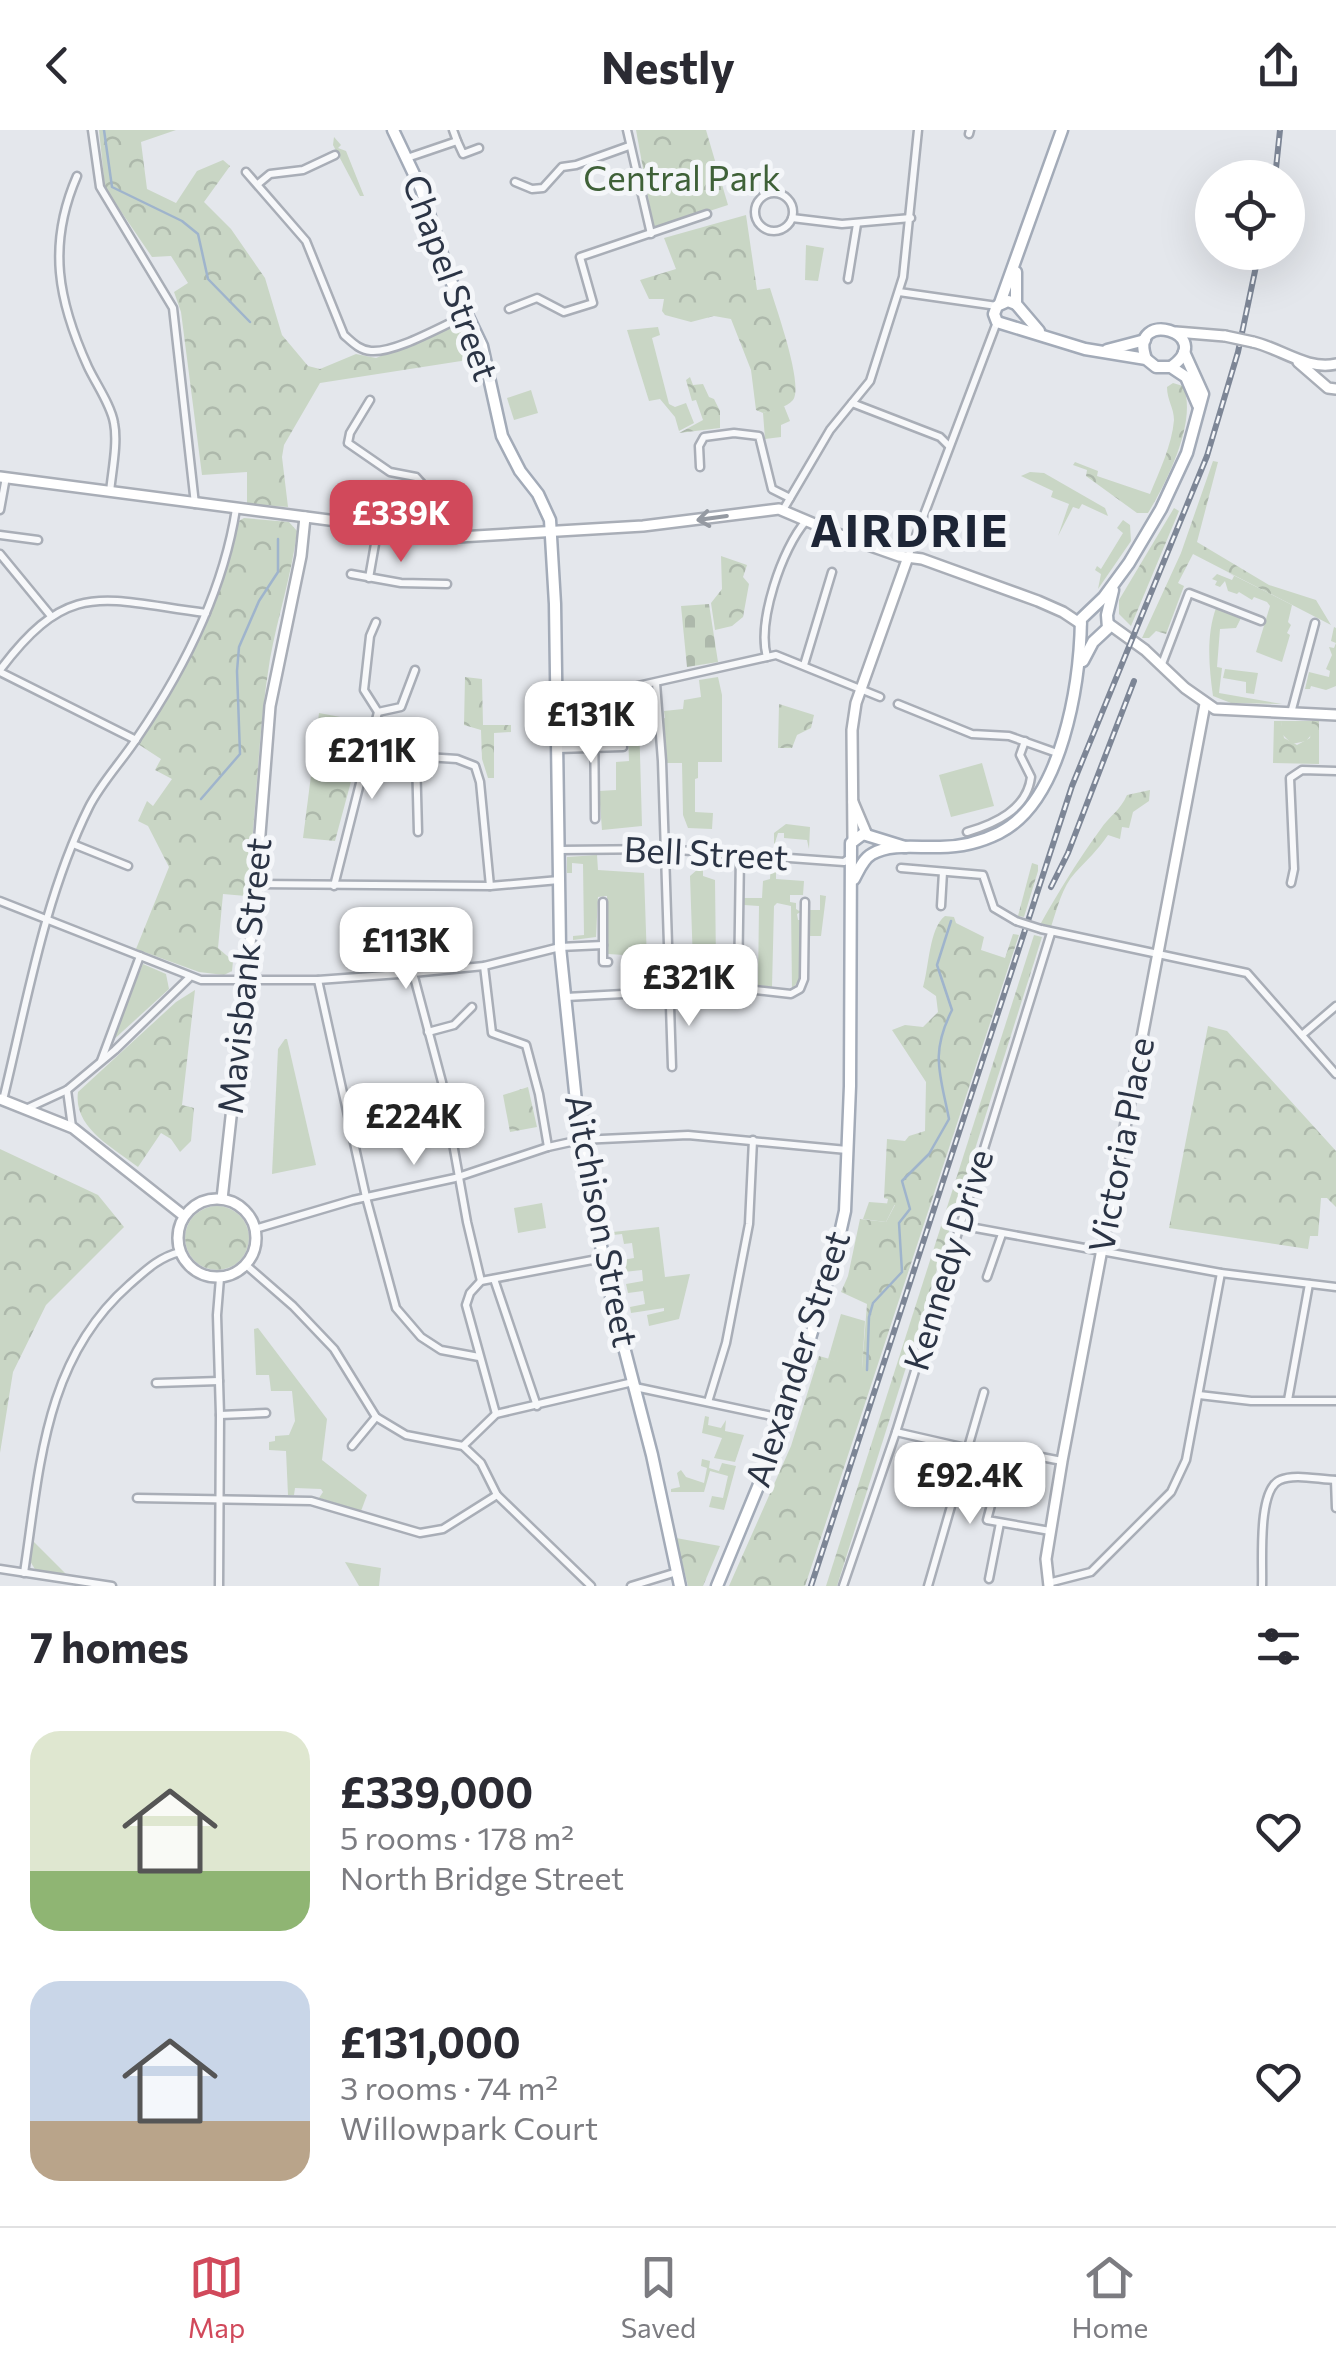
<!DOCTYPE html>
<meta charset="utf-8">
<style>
body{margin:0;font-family:Commissioner,sans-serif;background:#f7f7f7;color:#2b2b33;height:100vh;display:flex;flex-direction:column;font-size:38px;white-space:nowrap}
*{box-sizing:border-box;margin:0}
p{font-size:32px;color:#7c7c81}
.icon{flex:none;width:55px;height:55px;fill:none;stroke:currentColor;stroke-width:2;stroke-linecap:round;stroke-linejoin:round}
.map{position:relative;height:1456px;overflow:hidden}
.sheet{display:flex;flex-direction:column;background:#fff;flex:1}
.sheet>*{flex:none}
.buttons{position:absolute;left:1195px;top:30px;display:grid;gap:20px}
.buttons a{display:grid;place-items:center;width:110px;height:110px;border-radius:50%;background:#fff;box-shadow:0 10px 40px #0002;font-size:50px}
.price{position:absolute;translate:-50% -85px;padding:0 22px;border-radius:20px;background:#fff;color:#222;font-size:32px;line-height:65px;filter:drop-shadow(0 2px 5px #0008)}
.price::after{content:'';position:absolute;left:50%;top:60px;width:30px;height:22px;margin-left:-15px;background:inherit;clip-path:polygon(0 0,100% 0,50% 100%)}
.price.selected{background:#d1495b;color:#fff}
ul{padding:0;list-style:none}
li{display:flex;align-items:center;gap:30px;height:250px;padding:0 30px}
li span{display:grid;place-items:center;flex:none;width:280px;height:200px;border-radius:30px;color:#555}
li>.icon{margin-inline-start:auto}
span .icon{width:120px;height:120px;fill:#fffc;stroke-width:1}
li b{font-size:42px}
h2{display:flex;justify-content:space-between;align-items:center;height:120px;padding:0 30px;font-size:42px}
header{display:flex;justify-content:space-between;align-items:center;height:130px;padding:0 30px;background:#fff;font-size:45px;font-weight:700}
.dock{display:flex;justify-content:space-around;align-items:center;height:140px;border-top:2px solid #e1e1e2;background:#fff;font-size:28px;color:#7c7c81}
.dock a{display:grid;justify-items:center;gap:5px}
.dock .selected{color:#d1495b}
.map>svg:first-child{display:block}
</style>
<header><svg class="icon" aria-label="back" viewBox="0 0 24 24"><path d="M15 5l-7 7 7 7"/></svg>Nestly<svg class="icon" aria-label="share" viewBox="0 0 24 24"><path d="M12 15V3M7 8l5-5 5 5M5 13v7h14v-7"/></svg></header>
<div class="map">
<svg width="1336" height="1456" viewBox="0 0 1336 1456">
<defs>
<pattern id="forest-crowns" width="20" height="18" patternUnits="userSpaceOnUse" patternTransform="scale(2.5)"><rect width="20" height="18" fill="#c9d6c5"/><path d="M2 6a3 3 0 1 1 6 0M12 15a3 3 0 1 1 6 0" fill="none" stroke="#adb8ab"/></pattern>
<pattern id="cemetery-stones" width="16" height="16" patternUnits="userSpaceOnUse" patternTransform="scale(2.5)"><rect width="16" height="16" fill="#c9d6c5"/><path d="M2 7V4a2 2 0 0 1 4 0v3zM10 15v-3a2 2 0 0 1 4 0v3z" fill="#adb8ab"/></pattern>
</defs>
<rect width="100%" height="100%" fill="#e4e7ec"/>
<g fill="#c9d6c5">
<polygon points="334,7 341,15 338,18 346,21 364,66 360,66 333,15"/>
<polygon points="806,115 824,118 818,151 805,150"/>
<polygon points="658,197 660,205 652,208 669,274 675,277 686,273 694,293 679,301 675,287 660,269 649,271 627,200"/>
<polygon points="531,260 538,283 514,290 507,268"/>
<polygon points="784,276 790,291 781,295 781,307 765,309 763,283"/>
<polygon points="1030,342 1044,343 1105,378 1108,386 1082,374 1079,379 1073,377 1058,406 1069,374 1051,367 1053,361 1021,346"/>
<polygon points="1123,390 1130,395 1131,411 1098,459 1101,444 1095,440 1097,436 1101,439 1123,403 1117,398"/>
<polygon points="1227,442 1292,475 1288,492 1291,495 1287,503 1290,505 1282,532 1256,522 1270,476 1267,472 1254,467 1252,470 1239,462 1237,464 1228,461 1225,451 1220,457 1215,455 1217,451 1212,449 1217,444 1232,450 1234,446"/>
<path d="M1216,478L1241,488L1236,498L1220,499L1217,537L1222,538L1219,563L1282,574L1231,573L1213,566C1209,537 1206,506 1216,478Z"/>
<polygon points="1334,497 1336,498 1336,556 1326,560 1311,556 1310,559 1305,559 1309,542 1329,547 1330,541 1326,539 1332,525 1329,517 1334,518 1336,513 1331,511"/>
<polygon points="1225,539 1258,543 1254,564 1246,563 1246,552 1223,548"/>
<polygon points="718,547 722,565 722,632 698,632 698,648 695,649 695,682 713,683 712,699 688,698 683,685 682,633 662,633 660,589 665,588 664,581 683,579 684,570 701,567 699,550"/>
<polygon points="612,570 616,570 616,579 635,577 639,588 642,696 602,700 599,661 616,660 616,632 629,631 628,602 611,603"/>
<polygon points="1281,591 1312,591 1312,604 1306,611 1292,614 1282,604"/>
<polygon points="982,633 994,676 951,687 939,645"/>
<polygon points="786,694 810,697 809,719 807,710 784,708 784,703 778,703 774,716 774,703"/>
<polygon points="597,725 598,740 644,743 647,831 644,841 636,841 636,858 624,859 624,825 608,824 607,766 598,767 596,807 573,810 573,806 584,805 583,734 572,733 572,743 567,743 567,727"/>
<polygon points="771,733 776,734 776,749 804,751 803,765 790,765 790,772 796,773 796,779 801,782 797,784 798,790 802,790 800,849 792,859 791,776 777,773 774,776 772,857 758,855 759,776 744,775 744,768 762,768 763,751 770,749"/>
<polygon points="698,739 703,739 703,746 715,750 716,835 706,837 706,849 701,849 701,838 693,833 690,746"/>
<polygon points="820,765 826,766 821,806 809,806 810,780 820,780"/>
<polygon points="143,834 166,844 169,859 111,912"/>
<polygon points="285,909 287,909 316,1035 272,1044 278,919"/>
<polygon points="869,1072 895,1074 886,1092 863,1089"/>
<polygon points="542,1073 546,1098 518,1103 514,1078"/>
<polygon points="659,1097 665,1147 690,1144 679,1189 649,1196 647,1185 664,1181 664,1178 631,1183 630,1177 645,1174 643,1161 628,1163 626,1154 643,1151 642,1140 624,1142 622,1130 634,1128 632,1113 624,1114 622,1104 613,1105 613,1102"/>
<polygon points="841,1184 865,1191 862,1239 828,1229"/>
<polygon points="258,1198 327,1289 322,1330 367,1365 361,1381 319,1368 323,1362 321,1359 295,1358 294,1365 288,1365 286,1321 269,1320 269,1312 275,1311 275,1306 289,1305 295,1291 292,1261 271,1261 269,1245 256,1245 254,1199"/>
<polygon points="705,1286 709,1287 708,1295 721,1298 726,1290 725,1301 744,1305 735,1332 714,1328 722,1308 702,1303"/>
<polygon points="702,1329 710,1331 709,1338 719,1341 722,1333 736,1336 724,1380 709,1377 712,1366 723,1368 728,1346 710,1341 704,1362 671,1362 671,1359 680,1357 677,1343 681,1340 686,1347 704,1353 707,1338 701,1336"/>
<polygon points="33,1411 68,1446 36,1441 30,1431"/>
<polygon points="345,1432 381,1438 379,1456 359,1456"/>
</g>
<g fill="url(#forest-crowns)">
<polygon points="99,0 176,0 141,12 147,59 176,73 197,41 223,30 230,36 204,72 231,99 265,148 282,205 308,236 320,239 356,224 376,228 458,195 466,200 474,229 320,253 284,315 282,327 288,377 247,374 247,342 202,345 181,182 174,162 188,153 171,126 152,127 105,58"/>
<polygon points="636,0 706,0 728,75 654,99"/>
<path d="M746,85L757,160L770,158C776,178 804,255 793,270C786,278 773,280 763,283L756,280L751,240L731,189L714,186L691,192L665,185L662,181L664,169H649L640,150L676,139L664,108Z"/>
<polygon points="690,247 693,255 703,254 709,267 714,269 720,281 720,298 679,303 703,290 696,270 692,271 686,250"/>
<path d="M1173,253L1183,256C1198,290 1167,352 1148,383H1137L1086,346L1087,340L1073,335L1075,332L1098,341L1097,346L1150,364C1159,342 1172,315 1174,290C1174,278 1167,270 1167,257Z"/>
<polygon points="1213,331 1218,332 1197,412 1269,455 1316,470 1331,495 1193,424 1178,453 1184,456 1166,504 1156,501 1149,508 1142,508 1181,423"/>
<polygon points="1174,378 1179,381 1131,496 1119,484 1119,470"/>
<path d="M244,388L289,392L297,401C292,444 278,485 270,529C257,607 257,687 246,766L223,764L218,818L233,831L232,841L224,845L199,842L136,819L169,737L148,696L138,691L147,671L153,676L172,649L155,640L161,629L138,614C184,545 220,474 237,392Z"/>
<polygon points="721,426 747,435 743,447 749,454 743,487 732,496 715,500 711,473 722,459"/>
<polygon points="465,547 482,549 483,595 511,595 511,602 494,603 494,648 488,648 482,629 481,600 464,595"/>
<polygon points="779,574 814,585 811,598 797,605 792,618 778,618"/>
<polygon points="319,583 367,592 335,711 303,708"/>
<polygon points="1274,591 1281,591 1284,608 1297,615 1310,608 1312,591 1319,591 1319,634 1273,633"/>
<path d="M1150,660L1149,671L1133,682L1129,698L1122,697L1120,709L1108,705C1096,722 1088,729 1075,743C1062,757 1057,779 1051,797L1041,793C1059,761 1078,730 1100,700C1110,685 1120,681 1127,665Z"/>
<polygon points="1032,733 1038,735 1038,741 1024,787 1018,786"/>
<path d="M945,786L954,787L956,793L984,807L981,820L1005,828L1013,804L1019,805L805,1456H729L791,1316L819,1226L862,1238L867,1174L841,1162L848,1146L860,1089L886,1092L895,1075L887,1074L888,1069L884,1068L887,1009L905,1011L909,1006L925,1001L926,952L892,900L905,895L923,897L938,882L936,866L923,857C929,838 929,798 945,786Z"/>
<polygon points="1034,805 1042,807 837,1456 826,1456"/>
<path d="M195,860L182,975L194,978L191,1011L180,1022L171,1009L161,1003L138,1037C114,1018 73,998 78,962L176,872Z"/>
<polygon points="1208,896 1227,901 1336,1021 1336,1077 1327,1068 1321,1068 1318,1106 1310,1106 1308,1119 1169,1098"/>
<polygon points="528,957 537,997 510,1002 503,965"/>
<polygon points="0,1019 98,1065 124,1097 46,1175 13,1242 0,1323"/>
<circle cx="217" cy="1108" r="32"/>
<polygon points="676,1408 720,1416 703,1456 688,1456"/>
</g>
<polygon fill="url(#cemetery-stones)" points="709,474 718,532 687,537 681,476"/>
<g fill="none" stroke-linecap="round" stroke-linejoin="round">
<g stroke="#9fb4cc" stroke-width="2.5">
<polyline points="104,0 112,57 182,91 198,104 208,149 250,192"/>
<polyline points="201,669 240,624 237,541 239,517 259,471 278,442 278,409"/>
<path d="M867,1240L869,1187L873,1173L902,1142L899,1093L910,1079L902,1051L929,1024L949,989C940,943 930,924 952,880L937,835L951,791"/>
</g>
<defs>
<g id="street">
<polyline points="92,0 100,57 173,178 195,374"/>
<polyline points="453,0 457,11"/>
<polyline points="627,0 651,104"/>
<polyline points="969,4 970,0"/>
<polyline points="407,28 457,11 463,24 479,18"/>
<path d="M246,42L306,111L344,205C352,212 359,220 371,221C396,223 443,195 467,185"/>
<path d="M77,46C47,115 58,171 88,237C96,254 111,275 114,293C118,313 112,341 110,362"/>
<polyline points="515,52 532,59 543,58 562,37 576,35 629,16"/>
<polyline points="258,54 270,44 303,40 335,25"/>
<circle cx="774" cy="82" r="19"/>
<polyline points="792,88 842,94 911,88"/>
<polyline points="848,149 857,94"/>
<polyline points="899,162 997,176"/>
<polyline points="509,179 537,168 564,182 593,173 580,127 707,84"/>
<polyline points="370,270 350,303 348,313 390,342 416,347 425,357 432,381 429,404"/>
<polyline points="852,273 940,307 949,316"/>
<polyline points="700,337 699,316 704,307 734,303 759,306 772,359 790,368"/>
<polyline points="0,380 6,347"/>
<polyline points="783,380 830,300 870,251 903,147 918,0"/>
<polyline points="0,405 38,410"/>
<polyline points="0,424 51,486"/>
<polyline points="908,427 997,192"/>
<polyline points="351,444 401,453 447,454"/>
<polyline points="369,448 378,397"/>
<polyline points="376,492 370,506 364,560 378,582"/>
<path d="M767,527C757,492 782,418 806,391"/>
<polyline points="1162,534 1189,463 1261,491"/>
<polyline points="804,535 832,442"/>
<path d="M0,540C70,447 103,470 206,483"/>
<polyline points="0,542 136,610"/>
<polyline points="656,553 662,631 672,937"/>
<polyline points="557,561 633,557 776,525 880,567"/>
<polyline points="898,574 972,604 1009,606 1057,623"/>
<polyline points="594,581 595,689"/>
<polyline points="378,582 401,577 415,540"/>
<polyline points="1291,583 1315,493"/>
<polyline points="368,618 395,625 457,629 475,636 480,652 490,756"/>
<polyline points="557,619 623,617"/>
<polyline points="416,627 418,702"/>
<path d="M967,702C994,694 1027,680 1031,647L1020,625L1025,611"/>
<polyline points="73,714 128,736"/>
<polyline points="559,720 664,719 844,732 851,727"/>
<polyline points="901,738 983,745 994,778 1016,791"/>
<polyline points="1291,753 1294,739 1290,648 1302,640 1336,641"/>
<polyline points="256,754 490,756 559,750"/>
<polyline points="334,756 378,582"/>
<polyline points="0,771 201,850 318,850 413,843 484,836 560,817 603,815"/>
<polyline points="603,772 603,832 608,832"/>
<polyline points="941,776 943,742"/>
<polyline points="1041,799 1247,843 1336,944"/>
<polyline points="484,836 492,903 526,915 539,964 548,1017"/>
<polyline points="413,843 442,952 467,1092 481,1151"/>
<polyline points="318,850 366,1067 396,1178 421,1207 441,1220 479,1227"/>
<polyline points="738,858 740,724"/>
<polyline points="566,867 738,858 791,864 800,859 804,849 805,772"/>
<polyline points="428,902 454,895 472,877"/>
<polyline points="1302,905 1336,876"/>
<polyline points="101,931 140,826"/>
<polyline points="67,960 72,997"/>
<path d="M3,970C27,872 44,768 89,677C101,653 122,631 137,608C184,539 223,462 236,379"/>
<polyline points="28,978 67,960 115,920 189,848"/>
<polyline points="959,1095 1221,1143 1336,1157"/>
<polyline points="255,1099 353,1070 455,1048 548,1017 580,1010 688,1005 847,1020"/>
<polyline points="246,1135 293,1176 334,1219 376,1287 406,1305 463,1316 481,1333 497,1365 591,1456"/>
<polyline points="987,1147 1002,1104"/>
<polyline points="494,1149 537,1276"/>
<polyline points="156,1253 219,1251"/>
<polyline points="635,1257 786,1289"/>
<polyline points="1199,1265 1251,1271 1336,1271"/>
<polyline points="1288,1270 1309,1154"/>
<polyline points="708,1272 726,1213 749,1094 753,1010"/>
<polyline points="496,1284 466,1175 470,1163 481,1151 603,1128"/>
<polyline points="220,1285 266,1283"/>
<polyline points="896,1302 966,1318"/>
<polyline points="352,1316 376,1287"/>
<polyline points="463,1316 496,1284 633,1252"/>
<polyline points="1005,1323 987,1390 1050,1401"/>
<polyline points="1036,1326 1062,1331"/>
<polyline points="1335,1350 1336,1378"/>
<polyline points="137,1368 311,1371 420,1403 443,1399 497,1365"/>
<polyline points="0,1439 112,1456"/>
<path d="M24,1443C40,1337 44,1230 129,1155C145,1141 159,1127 180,1122"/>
<polyline points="989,1449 1000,1393"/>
<polyline points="1048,1453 1091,1442 1171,1362 1186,1330 1221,1143"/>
<polyline points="219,1456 220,1285 217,1185 220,1148"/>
<polyline points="631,1456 677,1442"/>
<polyline points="843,1456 896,1302 1051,803"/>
<polyline points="928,1456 984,1262"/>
<path d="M1262,1456C1263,1432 1257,1360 1280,1350C1295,1343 1320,1350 1336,1350"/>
</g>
<g id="secondary">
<polyline points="1176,202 1225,206"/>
<path d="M1253,212C1280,218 1308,241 1336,234"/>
<polyline points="1298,232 1328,258 1336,259"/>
<polyline points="0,347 459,407 643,396 779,379 845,407 899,426 922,429 1038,471 1063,482 1081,494"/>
<polyline points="1109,494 1145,520 1185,558 1215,579 1336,585"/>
<polyline points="853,672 867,705"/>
<polyline points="853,709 852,600 856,573 908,427"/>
<polyline points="0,969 73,998 184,1086"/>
<circle cx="217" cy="1108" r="39"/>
<polyline points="222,1069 255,768 270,576 301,426 305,387"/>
<polyline points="1049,1456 1046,1429 1062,1331 1205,574"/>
</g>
<g id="primary">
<polyline points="393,0 421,59 450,149 482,216 502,306 520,341 538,364 550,390 555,474 560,817 580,1010 612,1171 652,1325 680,1456"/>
<polyline points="1016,142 1016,174 1039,201"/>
<polyline points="1000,173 1062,0"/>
<polyline points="1016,174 1008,171 997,176 994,184 997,192 1085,219 1146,229 1156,237 1171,237 1186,247 1198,275"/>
<polyline points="1107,220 1145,210"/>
<path d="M1146,229C1127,177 1219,203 1171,237"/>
<polyline points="1083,531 1093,512 1108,498 1107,485 1113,460"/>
<path d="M854,749C859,740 863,729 872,724C891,713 919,718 940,717C960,717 981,712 999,703C1063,671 1080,552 1081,489L1104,467L1129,433L1161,379L1187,323L1203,264L1184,222"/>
<polyline points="717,1456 786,1289 836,1121 845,1081 850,956 851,713 863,704 905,717"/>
</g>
</defs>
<use href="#street" stroke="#a9aeb7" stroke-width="11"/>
<use href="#secondary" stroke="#a9aeb7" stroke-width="14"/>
<use href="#primary" stroke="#a3abb8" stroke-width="15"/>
<use href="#street" stroke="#f7f8fa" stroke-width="6"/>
<use href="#secondary" stroke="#fff" stroke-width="9"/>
<use href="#primary" stroke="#fff" stroke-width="10"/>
<defs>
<g id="rail">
<polyline points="1275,48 1280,0"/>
<polyline points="1051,757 1068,723 1134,551"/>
<polyline points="811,1456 1072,656 1207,326 1238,222 1259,122"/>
</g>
</defs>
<use href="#rail" stroke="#7d8696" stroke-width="6"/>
<use href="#rail" stroke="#f4f6f9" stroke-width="2.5" stroke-dasharray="8" stroke-linecap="butt"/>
<defs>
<polyline id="street-bridge" points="1016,791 1041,799"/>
<polyline id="secondary-bridge" points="1225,206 1253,212"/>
</defs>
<use href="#street-bridge" stroke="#a9aeb7" stroke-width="11" stroke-linecap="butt"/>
<use href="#secondary-bridge" stroke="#a9aeb7" stroke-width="14" stroke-linecap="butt"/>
<use href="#street-bridge" stroke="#f7f8fa" stroke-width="6"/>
<use href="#secondary-bridge" stroke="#fff" stroke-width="9"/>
</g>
<defs><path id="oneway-shaft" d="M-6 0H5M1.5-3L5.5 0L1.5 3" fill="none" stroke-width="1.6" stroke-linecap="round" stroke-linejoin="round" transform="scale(2.5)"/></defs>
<use stroke="#959aa2" href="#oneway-shaft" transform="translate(712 388) rotate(172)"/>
<g text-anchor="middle" stroke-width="10" stroke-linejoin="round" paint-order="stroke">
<g font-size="35" fill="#3f6138" stroke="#f4f6f9">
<text x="682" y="61">Central Park</text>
</g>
<g font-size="35" fill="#2b3445" stroke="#f4f6f9">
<text transform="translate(450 148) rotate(70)" y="12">Chapel Street</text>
<text transform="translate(706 724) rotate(3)" y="12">Bell Street</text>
<text transform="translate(245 846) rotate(-84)" y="12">Mavisbank Street</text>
<text transform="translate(1122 1015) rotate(-79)" y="12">Victoria Place</text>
<text transform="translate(601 1091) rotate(79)" y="12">Aitchison Street</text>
<text transform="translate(949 1130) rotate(-73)" y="12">Kennedy Drive</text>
<text transform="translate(798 1229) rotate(-72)" y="12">Alexander Street</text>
</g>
<g font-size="45" font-weight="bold" letter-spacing="2.5" fill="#1d2536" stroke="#f4f6f9">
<text x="910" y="417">AIRDRIE</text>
</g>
</g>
</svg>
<div class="buttons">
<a><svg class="icon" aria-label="locate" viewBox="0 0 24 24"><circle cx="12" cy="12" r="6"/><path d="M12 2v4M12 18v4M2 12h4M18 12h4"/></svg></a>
</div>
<b class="price selected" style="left:401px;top:435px">£339K</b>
<b class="price" style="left:591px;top:636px">£131K</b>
<b class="price" style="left:372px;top:672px">£211K</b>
<b class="price" style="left:406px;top:862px">£113K</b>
<b class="price" style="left:689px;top:899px">£321K</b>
<b class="price" style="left:414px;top:1038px">£224K</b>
<b class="price" style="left:970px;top:1397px">£92.4K</b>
</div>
<section class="sheet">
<h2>7 homes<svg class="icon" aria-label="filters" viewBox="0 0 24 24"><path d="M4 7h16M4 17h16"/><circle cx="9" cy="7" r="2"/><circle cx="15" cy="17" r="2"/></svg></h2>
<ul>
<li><span style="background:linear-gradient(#dfe7d0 70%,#8fb573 0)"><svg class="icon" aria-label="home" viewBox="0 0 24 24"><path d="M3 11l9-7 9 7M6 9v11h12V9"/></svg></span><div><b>£339,000</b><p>5 rooms · 178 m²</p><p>North Bridge Street</p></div><svg class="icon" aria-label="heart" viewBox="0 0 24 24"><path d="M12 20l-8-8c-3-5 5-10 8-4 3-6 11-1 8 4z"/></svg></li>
<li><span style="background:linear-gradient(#c9d6e8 70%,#b9a48a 0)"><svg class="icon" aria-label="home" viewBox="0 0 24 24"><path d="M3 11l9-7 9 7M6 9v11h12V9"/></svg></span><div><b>£131,000</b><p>3 rooms · 74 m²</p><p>Willowpark Court</p></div><svg class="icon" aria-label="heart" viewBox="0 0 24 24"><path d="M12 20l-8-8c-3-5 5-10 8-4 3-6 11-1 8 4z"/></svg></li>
</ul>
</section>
<nav class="dock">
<a class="selected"><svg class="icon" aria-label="map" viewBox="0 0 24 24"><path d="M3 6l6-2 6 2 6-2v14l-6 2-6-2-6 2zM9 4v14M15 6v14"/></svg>Map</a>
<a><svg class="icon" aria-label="saved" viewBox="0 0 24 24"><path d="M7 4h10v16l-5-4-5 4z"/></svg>Saved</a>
<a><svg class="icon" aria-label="home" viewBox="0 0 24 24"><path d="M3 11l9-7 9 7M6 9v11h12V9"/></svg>Home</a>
</nav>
